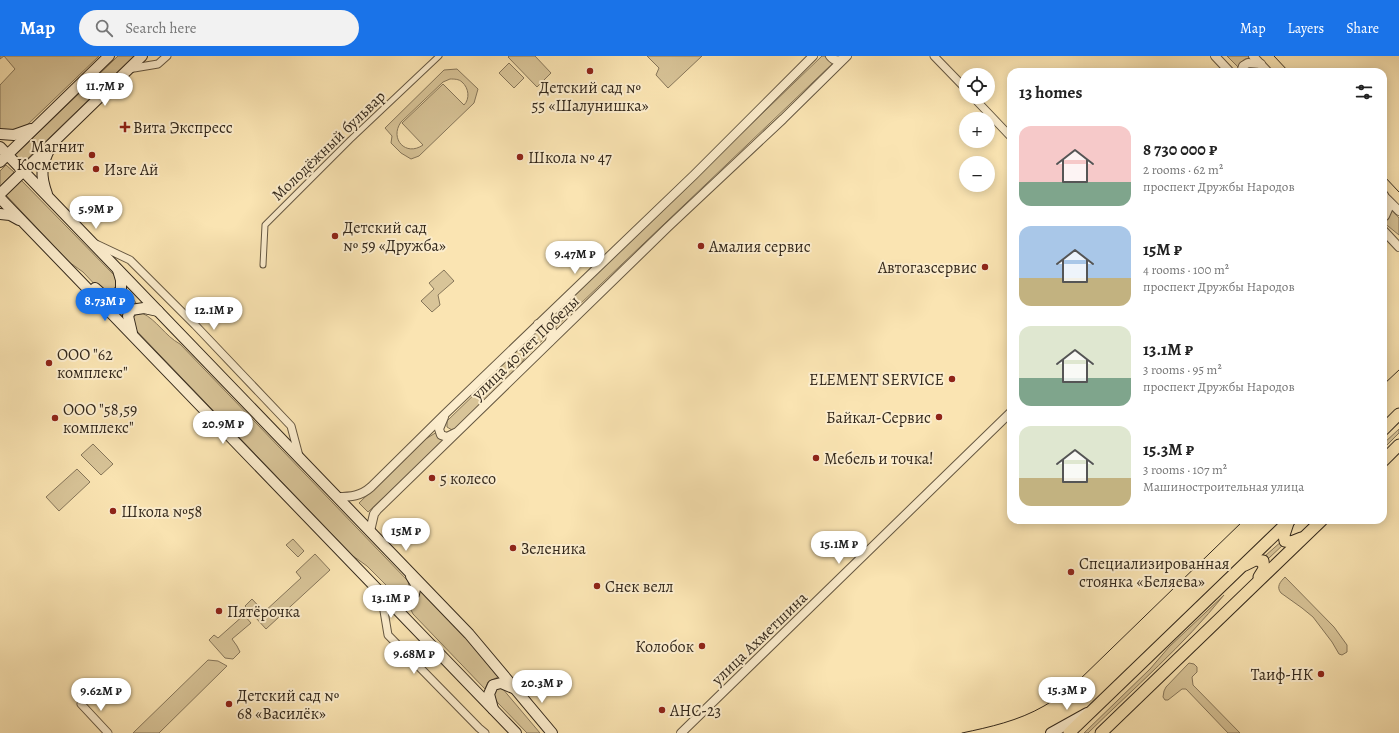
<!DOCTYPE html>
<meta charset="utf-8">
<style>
body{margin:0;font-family:Alegreya,serif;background:#f2f2f2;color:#222;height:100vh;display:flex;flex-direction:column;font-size:15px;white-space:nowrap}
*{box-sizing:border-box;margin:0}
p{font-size:13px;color:#767676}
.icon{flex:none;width:22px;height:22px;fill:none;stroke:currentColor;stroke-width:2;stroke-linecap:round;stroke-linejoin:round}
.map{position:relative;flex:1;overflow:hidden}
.side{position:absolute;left:1007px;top:12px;width:380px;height:456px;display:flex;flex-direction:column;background:#fff;border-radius:12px;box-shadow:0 2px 10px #0003}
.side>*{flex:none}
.fabs{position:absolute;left:959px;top:12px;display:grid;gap:8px}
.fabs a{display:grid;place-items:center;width:36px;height:36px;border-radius:50%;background:#fff;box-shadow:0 2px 10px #0003;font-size:20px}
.price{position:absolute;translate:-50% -34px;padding:0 9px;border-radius:14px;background:#fff;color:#222;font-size:13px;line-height:26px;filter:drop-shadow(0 1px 2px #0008)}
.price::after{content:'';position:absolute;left:50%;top:24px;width:12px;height:9px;margin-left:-6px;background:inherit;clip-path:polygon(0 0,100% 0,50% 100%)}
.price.selected{background:#1a73e8;color:#fff}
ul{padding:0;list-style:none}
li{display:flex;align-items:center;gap:12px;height:100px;padding:0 12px}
li span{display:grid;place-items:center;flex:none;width:112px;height:80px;border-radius:12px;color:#555}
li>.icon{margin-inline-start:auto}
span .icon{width:48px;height:48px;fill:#fffc;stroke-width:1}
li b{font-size:17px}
h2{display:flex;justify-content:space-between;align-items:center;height:48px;padding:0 12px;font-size:17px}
header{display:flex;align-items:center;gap:24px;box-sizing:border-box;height:56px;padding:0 20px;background:#1a73e8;color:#fff}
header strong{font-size:19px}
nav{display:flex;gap:22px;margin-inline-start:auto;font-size:14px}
.search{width:280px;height:36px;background:#f2f2f2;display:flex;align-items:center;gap:10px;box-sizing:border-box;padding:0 14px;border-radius:22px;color:#767676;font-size:15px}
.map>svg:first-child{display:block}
</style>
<header>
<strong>Map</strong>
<div class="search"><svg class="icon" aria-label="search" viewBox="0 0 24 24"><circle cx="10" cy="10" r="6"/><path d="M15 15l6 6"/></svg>Search here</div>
<nav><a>Map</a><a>Layers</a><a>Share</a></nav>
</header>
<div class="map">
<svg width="1399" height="677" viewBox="0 0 1399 677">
<rect width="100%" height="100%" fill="#fae4b2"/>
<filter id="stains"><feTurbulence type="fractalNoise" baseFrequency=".005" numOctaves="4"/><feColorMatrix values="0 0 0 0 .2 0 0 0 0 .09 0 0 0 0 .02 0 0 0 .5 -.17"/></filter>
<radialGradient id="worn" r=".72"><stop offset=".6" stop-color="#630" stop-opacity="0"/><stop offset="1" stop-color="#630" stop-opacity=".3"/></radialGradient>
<g fill="#d8c498" stroke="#86765a" fill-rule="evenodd">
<polygon points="0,0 99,0 24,72 15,76 0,75 0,29 15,13 4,0 0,3"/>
<polygon points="118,0 134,0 22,108 14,100"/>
<polygon points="509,0 535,0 551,17 537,31 508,1"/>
<polygon points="647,0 702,0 668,32 656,19 659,12"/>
<polygon points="822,0 825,0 828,4 833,7 557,270 555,270 554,267 549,263"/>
<path d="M1227,0H1249L1251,2C1244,2 1241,5 1239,12Z"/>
<polygon points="509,7 524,22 514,32 499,17"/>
<path d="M457,13L478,33L474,47L419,100L411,103L401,97L391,87L392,80L385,72L444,14ZM450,23C454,23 459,23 462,26C469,32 470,43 464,49L443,28L402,67L423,89C406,101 389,83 401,66L443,26Z"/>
<polygon points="6,109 14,116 0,130 0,115"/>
<path d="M21,124L114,219C118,227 117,231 110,237L100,234L83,216L69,206L6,139Z"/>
<polygon points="1392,154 1399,162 1399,179 1383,166 1383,163"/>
<polygon points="444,214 454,225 438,239 440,249 432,256 421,245 434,233 429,227"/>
<path d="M126,232L136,247L130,250L123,261L112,247C121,245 124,240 126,232Z"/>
<path d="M142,257C157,264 165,280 180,288L408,525L409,531L404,537L401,538L393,536L367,510L353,500L133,271C132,262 133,258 142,257Z"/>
<polygon points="540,271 543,271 548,274 548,279 526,300 521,308 455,373 452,374 447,371 447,365 486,327 494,315"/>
<polygon points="1399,373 1399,377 1383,393 1383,388"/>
<polygon points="437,376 445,384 368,456 359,447 424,384"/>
<polygon points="93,388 113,408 101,419 81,399"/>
<polygon points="77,413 90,426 59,455 46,441"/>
<polygon points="293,483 304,495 298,501 286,489"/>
<polygon points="1283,484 1285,487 1268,503 1265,500"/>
<polygon points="315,498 330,514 266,573 245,550 252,543 264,556 301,522 296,516"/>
<path d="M1285,521L1334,571L1347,589V596L1342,599L1339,598L1332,586L1313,561L1302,552L1281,537C1276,531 1280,526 1285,521Z"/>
<polygon points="420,532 463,578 498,621 488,626 485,633 413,558 407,546"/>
<path d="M1224,539C1184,589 1134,632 1088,677H1084L1150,613L1169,591Z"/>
<polygon points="244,559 251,567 232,583 237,590 240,596 233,603 225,602 209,584 214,579 218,582"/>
<polygon points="208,604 218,605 227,610 159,677 133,677"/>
<polygon points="1189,607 1194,608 1197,611 1197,616 1192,621 1193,629 1240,677 1228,677 1186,633 1182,633 1168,644 1165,644 1163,641 1164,635 1166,631 1187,609"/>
<path d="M502,632L540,677H527L498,647C494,642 493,639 496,633Z"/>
</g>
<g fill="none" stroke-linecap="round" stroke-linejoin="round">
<defs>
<polyline id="pedestrian" points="263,209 265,169 350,84 439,0"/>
<g id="minor">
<polyline points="934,0 966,33"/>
<polyline points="128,13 158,8 167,0"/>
<polyline points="973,41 1011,81"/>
<polyline points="96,188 130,204 195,269 291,370 299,400"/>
<polyline points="381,537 388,579 479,672 485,677"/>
<polyline points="81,648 108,677"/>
</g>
<g id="tertiary">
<path d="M830,0C834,5 839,6 844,2"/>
<polyline points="1215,0 1230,16"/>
<polyline points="1253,0 1268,16"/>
<polyline points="1241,16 1243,10 1248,7 1261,8"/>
<polyline points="1387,143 1399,155"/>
<polyline points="1383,160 1385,160 1389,151 1384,139"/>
<polyline points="1383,174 1399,191"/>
<polyline points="538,268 545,267 550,268 552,274 550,285"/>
<polyline points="444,361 439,373 441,379 447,381 455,377"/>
<path d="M337,441C351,441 361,440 371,431L445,358L694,119L813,0"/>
<polyline points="370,475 374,458 377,454 668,171 783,63 847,0"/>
<polyline points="681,677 1011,356"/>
</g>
<g id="secondary">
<polyline points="0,78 14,79 31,73"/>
<polyline points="0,91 469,578 552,677"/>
<polyline points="0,106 109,0"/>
<polyline points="0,138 142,0"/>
<path d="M47,138C40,119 41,110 50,92"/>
<polyline points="0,142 516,677"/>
<polyline points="0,158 10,159 19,164"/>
<polyline points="95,232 104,240 114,240 121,234 121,224 118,214"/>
<polyline points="132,277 128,260 131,254 144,252 158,255"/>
<path d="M383,537C395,542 403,547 414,538L416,528L411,520"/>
<polyline points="493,653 489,638 493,629 501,627 513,632"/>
<polyline points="1051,677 1087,657"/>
</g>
<g id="primary">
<polyline points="1383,374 1399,358"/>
<polyline points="1383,405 1399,389"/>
<polyline points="1288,467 1284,479 1285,485 1291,486 1301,482"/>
<polyline points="1245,509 1255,504 1263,505 1264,513 1259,521"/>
<polyline points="1069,677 1290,464"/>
<polyline points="1101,677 1322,464"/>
</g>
</defs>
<use href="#pedestrian" stroke="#655741" stroke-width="7"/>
<use href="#minor" stroke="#655741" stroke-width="9"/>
<use href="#tertiary" stroke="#655741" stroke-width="10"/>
<use href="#secondary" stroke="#33281b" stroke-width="12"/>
<use href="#primary" stroke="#33281b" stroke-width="13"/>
<use href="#pedestrian" stroke="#fcedcd" stroke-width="5"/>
<use href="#minor" stroke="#fcedcd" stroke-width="7"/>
<use href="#tertiary" stroke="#fcedcd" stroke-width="8"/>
<use href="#secondary" stroke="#fcedcd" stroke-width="10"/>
<use href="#primary" stroke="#fae4b2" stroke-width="11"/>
<g stroke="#33281b" stroke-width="1">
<polyline points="1274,0 1289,16"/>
<polyline points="1383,119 1399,136"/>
<polyline points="1383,329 1399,314"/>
<path d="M962,677C990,671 1018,665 1044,650C1055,644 1066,635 1076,627L1244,464"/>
</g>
</g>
<g fill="#8f2418" stroke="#fcedcd" stroke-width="1.5">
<circle cx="590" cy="15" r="4"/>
<path d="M123 65h4v4h4v4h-4v4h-4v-4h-4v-4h4z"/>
<circle cx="92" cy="99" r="4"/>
<circle cx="520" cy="101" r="4"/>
<circle cx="96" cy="113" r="4"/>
<circle cx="335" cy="180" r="4"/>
<circle cx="701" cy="190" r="4"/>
<circle cx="985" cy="211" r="4"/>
<circle cx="49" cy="307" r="4"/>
<circle cx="952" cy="323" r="4"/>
<circle cx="939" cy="361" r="4"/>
<circle cx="55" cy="362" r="4"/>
<circle cx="816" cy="402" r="4"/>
<circle cx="432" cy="422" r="4"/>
<circle cx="113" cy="455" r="4"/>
<circle cx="513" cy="492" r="4"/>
<circle cx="1071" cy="516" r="4"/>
<circle cx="597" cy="530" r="4"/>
<circle cx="219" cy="555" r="4"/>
<circle cx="702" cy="590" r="4"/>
<circle cx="1321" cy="618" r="4"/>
<circle cx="229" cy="648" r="4"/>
<circle cx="662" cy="654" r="4"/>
</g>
<g text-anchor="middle" stroke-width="4" stroke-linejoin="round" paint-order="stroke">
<g font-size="16" fill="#33281b" stroke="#fcedcd" text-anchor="start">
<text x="590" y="37" text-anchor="middle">Детский сад №<tspan x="590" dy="18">55 «Шалунишка»</tspan></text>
<text x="133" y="77">Вита Экспресс</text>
<text x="84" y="96" text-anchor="end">Магнит<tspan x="84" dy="18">Косметик</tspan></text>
<text x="528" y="107">Школа № 47</text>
<text x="104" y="119">Изге Ай</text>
<text x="343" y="177">Детский сад<tspan x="343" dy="18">№ 59 «Дружба»</tspan></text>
<text x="709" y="196">Амалия сервис</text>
<text x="977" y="217" text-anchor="end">Автогазсервис</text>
<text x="57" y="304">ООО "62<tspan x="57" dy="18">комплекс"</tspan></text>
<text x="944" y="329" text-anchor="end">ELEMENT SERVICE</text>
<text x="63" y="359">ООО "58,59<tspan x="63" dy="18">комплекс"</tspan></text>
<text x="931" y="367" text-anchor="end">Байкал-Сервис</text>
<text x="824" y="408">Мебель и точка!</text>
<text x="440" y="428">5 колесо</text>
<text x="121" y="461">Школа №58</text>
<text x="521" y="498">Зеленика</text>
<text x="1079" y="513">Специализированная<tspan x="1079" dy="18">стоянка «Беляева»</tspan></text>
<text x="605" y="536">Снек велл</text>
<text x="227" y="561">Пятёрочка</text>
<text x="694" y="596" text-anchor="end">Колобок</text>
<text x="1313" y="624" text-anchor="end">Таиф-НК</text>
<text x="237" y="645">Детский сад №<tspan x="237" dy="18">68 «Василёк»</tspan></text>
<text x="670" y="660">АНС-23</text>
</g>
<g font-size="16" fill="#33281b" stroke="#fcedcd">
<text transform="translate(328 89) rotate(-44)" y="6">Молодёжный бульвар</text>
<text transform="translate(525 291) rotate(-44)" y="6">улица 40 лет Победы</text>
<text transform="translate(759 582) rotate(-44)" y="6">улица Ахметшина</text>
</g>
</g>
<rect width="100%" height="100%" filter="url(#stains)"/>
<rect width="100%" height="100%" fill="url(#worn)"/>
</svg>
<div class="fabs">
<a><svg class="icon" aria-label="locate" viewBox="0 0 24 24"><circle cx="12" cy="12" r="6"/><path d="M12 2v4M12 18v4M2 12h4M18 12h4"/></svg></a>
<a>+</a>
<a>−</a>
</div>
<b class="price" style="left:105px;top:51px">11.7M ₽</b>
<b class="price" style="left:96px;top:174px">5.9M ₽</b>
<b class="price" style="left:575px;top:219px">9.47M ₽</b>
<b class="price selected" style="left:105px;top:266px">8.73M ₽</b>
<b class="price" style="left:214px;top:275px">12.1M ₽</b>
<b class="price" style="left:223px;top:389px">20.9M ₽</b>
<b class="price" style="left:406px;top:496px">15M ₽</b>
<b class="price" style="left:839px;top:509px">15.1M ₽</b>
<b class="price" style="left:391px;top:563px">13.1M ₽</b>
<b class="price" style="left:414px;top:619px">9.68M ₽</b>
<b class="price" style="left:542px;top:648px">20.3M ₽</b>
<b class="price" style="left:1067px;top:655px">15.3M ₽</b>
<b class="price" style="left:101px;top:656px">9.62M ₽</b>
<section class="side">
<h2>13 homes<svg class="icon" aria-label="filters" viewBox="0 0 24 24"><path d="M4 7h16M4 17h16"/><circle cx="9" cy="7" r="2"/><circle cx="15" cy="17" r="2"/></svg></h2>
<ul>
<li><span style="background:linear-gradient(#f6c9c9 70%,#7fa58c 0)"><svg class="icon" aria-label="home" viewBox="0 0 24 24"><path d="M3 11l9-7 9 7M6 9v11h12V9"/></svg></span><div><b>8 730 000 ₽</b><p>2 rooms · 62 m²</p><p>проспект Дружбы Народов</p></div></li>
<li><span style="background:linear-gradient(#a9c7e8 65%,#c2b280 0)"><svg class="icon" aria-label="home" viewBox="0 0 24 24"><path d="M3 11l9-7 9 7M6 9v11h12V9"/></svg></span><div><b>15M ₽</b><p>4 rooms · 100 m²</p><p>проспект Дружбы Народов</p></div></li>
<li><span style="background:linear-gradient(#dfe7d0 65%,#7fa58c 0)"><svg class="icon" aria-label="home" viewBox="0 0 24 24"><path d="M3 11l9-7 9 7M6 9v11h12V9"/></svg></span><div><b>13.1M ₽</b><p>3 rooms · 95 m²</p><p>проспект Дружбы Народов</p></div></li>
<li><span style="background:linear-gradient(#dfe7d0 65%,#c2b280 0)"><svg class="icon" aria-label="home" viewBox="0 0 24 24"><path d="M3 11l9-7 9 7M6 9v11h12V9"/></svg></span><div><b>15.3M ₽</b><p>3 rooms · 107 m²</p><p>Машиностроительная улица</p></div></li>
</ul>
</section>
</div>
